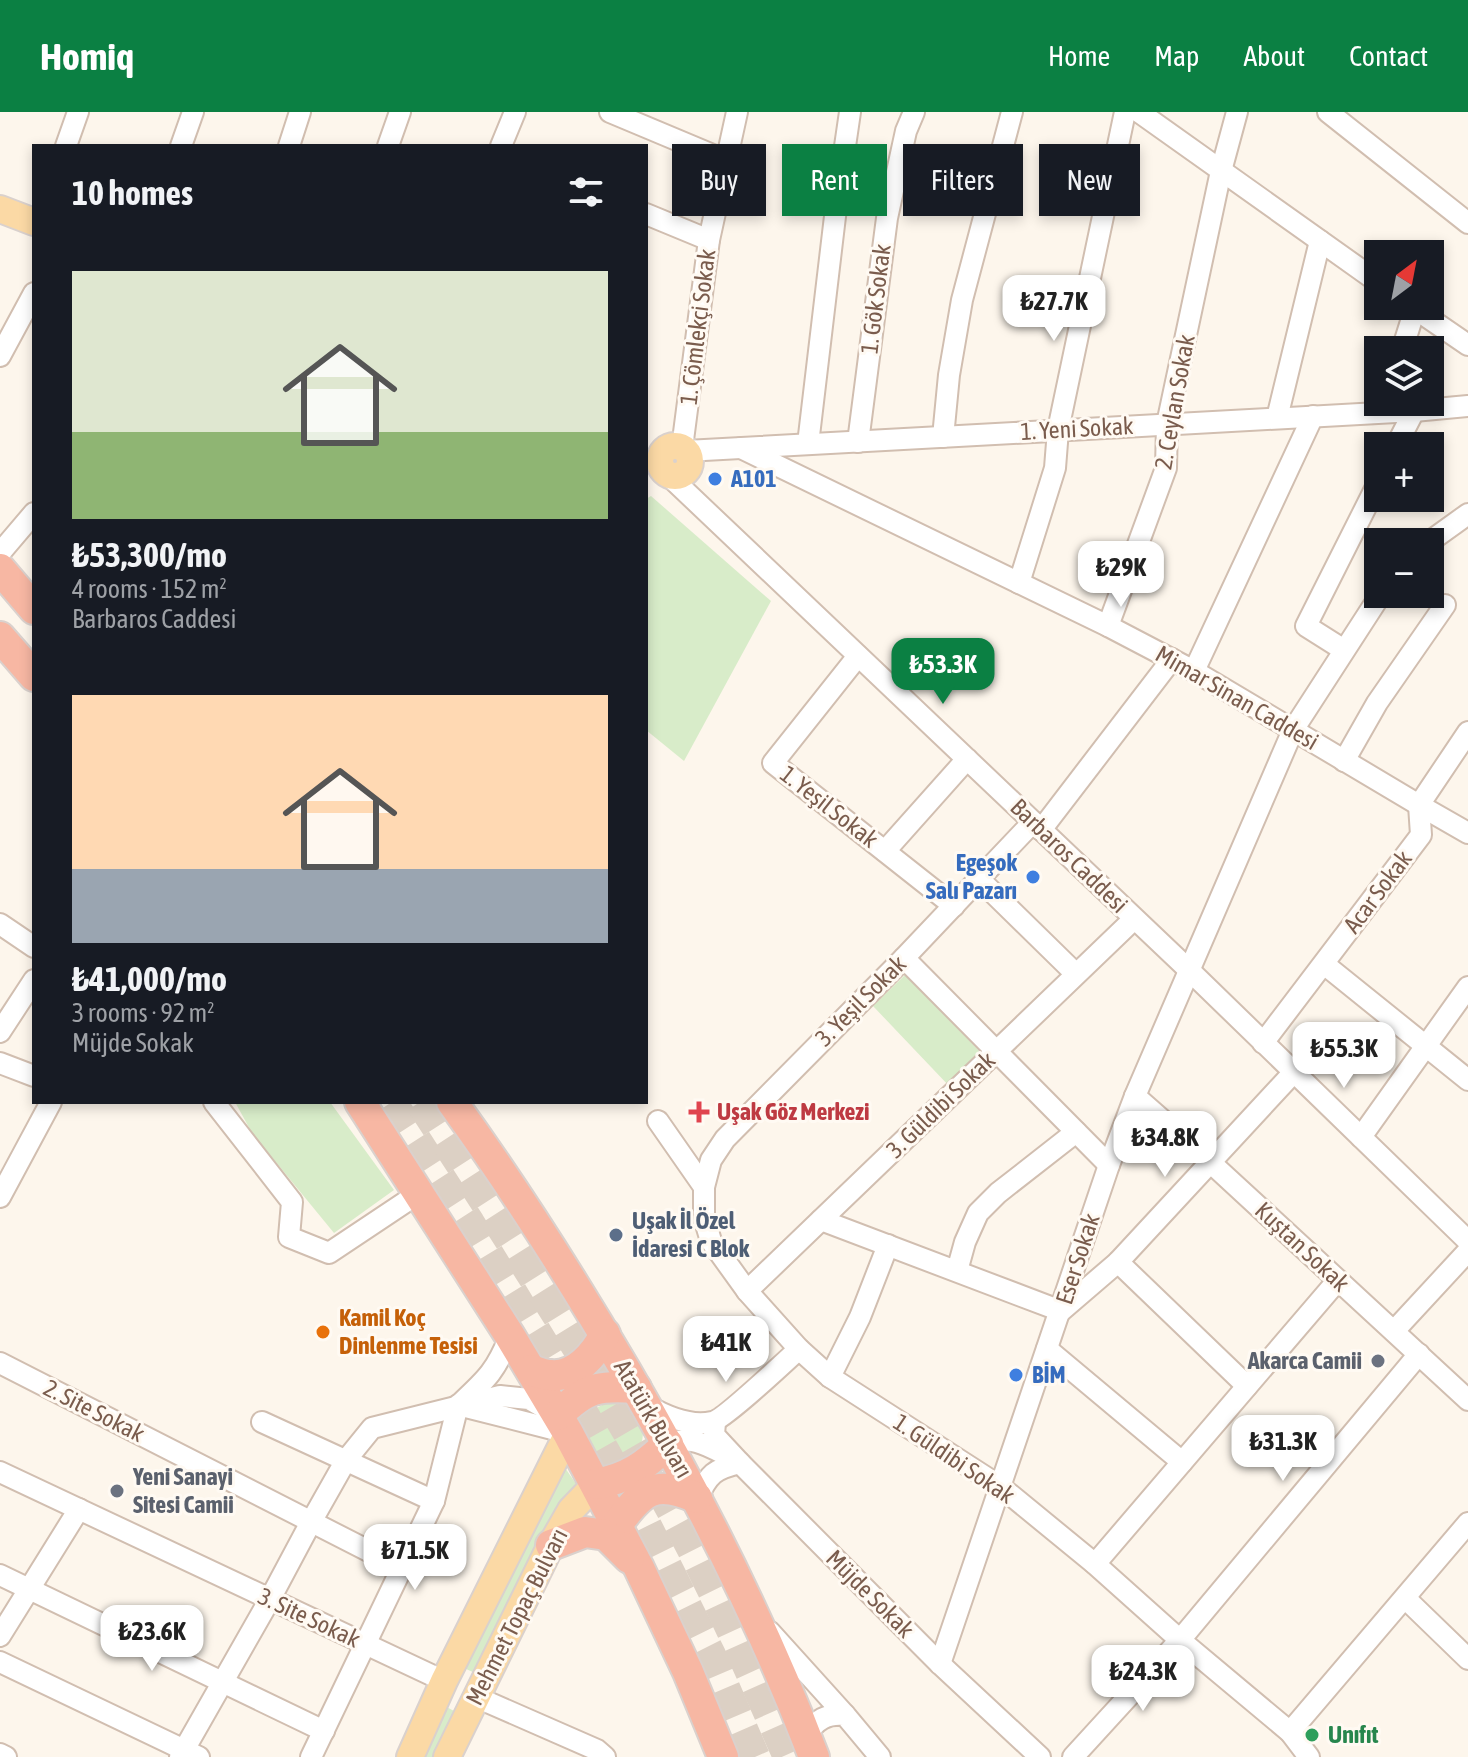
<!DOCTYPE html>
<meta charset="utf-8">
<style>
body{margin:0;font-family:"Asap Condensed",sans-serif;background:#242831;color:#f1f3f6;height:100vh;display:flex;flex-direction:column;font-size:30px;white-space:nowrap}
*{box-sizing:border-box;margin:0}
p{font-size:26px;color:#9ea1a6}
.icon{flex:none;width:44px;height:44px;fill:none;stroke:currentColor;stroke-width:2;stroke-linecap:round;stroke-linejoin:round}
.map{position:relative;flex:1;overflow:hidden}
.drawer{position:absolute;left:32px;top:32px;width:616px;height:960px;display:flex;flex-direction:column;background:#171b24;border-radius:0px;box-shadow:0 4px 12px #0003}
.drawer>*{flex:none}
.banner{position:absolute;left:672px;top:32px;width:676px;height:72px;display:flex;gap:16px}
.needle{width:52px;rotate:32deg}
.controls{position:absolute;left:1364px;top:128px;display:grid;gap:16px}
.controls a{display:grid;place-items:center;width:80px;height:80px;border-radius:0px;background:#171b24;box-shadow:0 4px 12px #0003;font-size:40px}
.price{position:absolute;translate:-50% -68px;padding:0 18px;border-radius:16px;background:#fff;color:#222;font-size:26px;line-height:52px;filter:drop-shadow(0 2px 4px #0008)}
.price::after{content:'';position:absolute;left:50%;top:48px;width:24px;height:18px;margin-left:-12px;background:inherit;clip-path:polygon(0 0,100% 0,50% 100%)}
.price.current{background:#0b8043;color:#fff}
ul{padding:0;list-style:none}
li{display:grid;align-content:center;gap:16px;height:424px;padding:0 40px}
li span{display:grid;place-items:center;height:248px;border-radius:0px;color:#555}
li>.icon{margin-inline-start:auto}
span .icon{width:144px;height:144px;fill:#fffc;stroke-width:1}
li b{font-size:34px}
h2{display:flex;justify-content:space-between;align-items:center;height:96px;padding:0 40px;font-size:34px}
.tag{padding:0 28px;border-radius:0px;background:#171b24;box-shadow:0 4px 12px #0003;font-size:28px;line-height:72px}
.tag.current{background:#0b8043;color:#fff}
header{display:flex;align-items:center;gap:48px;box-sizing:border-box;height:112px;padding:0 40px;background:#0b8043;color:#fff}
header strong{font-size:38px}
nav{display:flex;gap:44px;margin-inline-start:auto;font-size:28px}
.map>svg:first-child{display:block}
</style>
<header>
<strong>Homiq</strong>
<nav><a>Home</a><a>Map</a><a>About</a><a>Contact</a></nav>
</header>
<div class="map">
<svg width="1468" height="1645" viewBox="0 0 1468 1645">
<rect width="100%" height="100%" fill="#fdf6ec"/>
<g fill="#d8ecc9">
<polygon points="651,384 771,489 684,649 646,618 646,387"/>
<polygon points="906,862 984,944 951,976 873,894"/>
<polygon points="235,990 330,990 394,1078 334,1121 252,1021"/>
<circle cx="613" cy="1321" r="30"/>
<polygon points="563,1353 579,1376 477,1562 464,1556"/>
<polygon points="443,1593 454,1599 433,1645 420,1645"/>
</g>
<g fill="none" stroke-linecap="round" stroke-linejoin="round">
<g stroke="#dcd0c4" stroke-width="30" stroke-dasharray="30 15" stroke-linecap="butt">
<polyline points="392,990 470,1111 553,1247 647,1414 711,1543 755,1645"/>
<path d="M420,990C507,1124 595,1258 671,1398C715,1478 751,1562 788,1645"/>
</g>
<defs>
<g id="minor">
<polyline points="610,0 727,49"/>
<polyline points="1139,0 1378,170"/>
<polyline points="1328,0 1468,111"/>
<polyline points="66,34 78,0"/>
<polyline points="181,34 193,0"/>
<polyline points="289,34 300,0"/>
<polyline points="388,34 400,0"/>
<polyline points="501,34 515,0"/>
<polyline points="646,102 709,128"/>
<polyline points="1411,194 1468,233"/>
<polyline points="1402,238 1415,197"/>
<polyline points="0,244 34,181"/>
<polyline points="1277,306 1320,129"/>
<polyline points="943,325 949,263 962,188 1012,0"/>
<polyline points="858,330 887,106 906,19 914,0"/>
<polyline points="808,332 836,96 850,0"/>
<polyline points="1396,334 1414,299"/>
<polyline points="682,336 709,128 737,0"/>
<polyline points="741,336 1108,514 1194,559 1419,693 1468,721"/>
<polyline points="686,339 1414,299 1468,294"/>
<polyline points="667,362 1189,858 1468,1129"/>
<polyline points="1429,430 1468,402"/>
<polyline points="0,441 34,401"/>
<polyline points="1019,471 1055,356 1058,318 1125,0"/>
<polyline points="1108,514 1166,356 1167,312 1221,59 1237,0"/>
<polyline points="1344,538 1306,514 1378,371"/>
<polyline points="858,544 773,651 954,794"/>
<polyline points="1194,559 1313,304"/>
<polyline points="1344,649 1377,591 1445,493"/>
<polyline points="1041,718 1172,547"/>
<polyline points="885,739 967,647"/>
<polyline points="979,767 1076,862"/>
<polyline points="0,812 34,835"/>
<polyline points="904,846 1109,1053"/>
<polyline points="1324,852 1468,968"/>
<polyline points="0,920 34,868"/>
<polyline points="1263,931 1421,723 1419,693 1468,620"/>
<polyline points="0,951 34,964"/>
<polyline points="1135,984 1210,1050 1468,1288"/>
<polyline points="214,990 292,1090 289,1125 329,1141 419,1081"/>
<polyline points="658,1009 704,1075 704,1106 711,1129 747,1179 799,1237 830,1265 1001,1375 1095,1452 1180,1528 1290,1620 1309,1645"/>
<polyline points="1361,1025 1468,875"/>
<polyline points="704,1075 711,1048 725,1027 904,846 1033,710"/>
<polyline points="0,1085 51,990"/>
<polyline points="821,1108 1061,1199 1118,1150 1294,960"/>
<polyline points="1118,1150 1247,1274"/>
<polyline points="957,1159 965,1130 978,1101 998,1081 1076,1020"/>
<polyline points="747,1179 1134,807"/>
<polyline points="1394,1219 1468,1139"/>
<polyline points="1047,1237 1182,1350"/>
<polyline points="0,1251 402,1456"/>
<polyline points="830,1265 860,1205 888,1133"/>
<path d="M461,1291C488,1266 496,1258 510,1224"/>
<path d="M646,1293C665,1304 690,1315 712,1310C723,1308 786,1249 799,1237"/>
<polyline points="462,1294 568,1321"/>
<polyline points="262,1310 434,1389"/>
<polyline points="715,1310 714,1323 740,1351 940,1552 1040,1645"/>
<path d="M668,1332C690,1323 707,1333 726,1343"/>
<polyline points="0,1360 444,1569"/>
<path d="M697,1386C709,1362 714,1357 740,1351"/>
<polyline points="1095,1452 1338,1168"/>
<polyline points="0,1463 324,1619"/>
<polyline points="1405,1486 1468,1547"/>
<polyline points="770,1520 845,1603"/>
<polyline points="0,1524 79,1397"/>
<polyline points="0,1550 199,1645"/>
<polyline points="940,1552 1109,1053 1135,984 1293,618 1381,482"/>
<polyline points="476,1585 597,1638 605,1645"/>
<polyline points="1290,1620 1468,1411"/>
<path d="M805,1623C817,1608 826,1601 845,1603L880,1645"/>
<polyline points="0,1642 6,1645"/>
<polyline points="180,1645 270,1487 311,1410 346,1348 372,1316 500,1284 529,1287 555,1302"/>
<polyline points="311,1645 434,1389 458,1293"/>
<polyline points="1073,1645 1180,1528 1419,1242"/>
</g>
<g id="major">
<polyline points="0,97 34,110"/>
<circle cx="675" cy="349" r="15"/>
<polyline points="410,1645 444,1569 568,1321"/>
<polyline points="447,1645 551,1433 571,1398 596,1372"/>
</g>
<g id="highway">
<polyline points="0,457 34,497"/>
<polyline points="0,525 34,564"/>
<polyline points="360,990 510,1224 568,1321 639,1456 688,1560 723,1645"/>
<path d="M452,990C515,1077 572,1167 626,1259C698,1383 763,1511 814,1645"/>
<path d="M531,1258C537,1260 544,1263 550,1263C575,1266 595,1242 605,1222"/>
<path d="M558,1303C586,1276 597,1273 636,1276"/>
<path d="M596,1372C629,1366 644,1354 668,1332"/>
<path d="M617,1413C642,1378 655,1367 697,1386"/>
<polyline points="551,1433 585,1420 606,1423 629,1446"/>
</g>
</defs>
<use href="#minor" stroke="#d1beb0" stroke-width="24"/>
<use href="#major" stroke="#dad1cd" stroke-width="30"/>
<use href="#highway" stroke="#dad1cd" stroke-width="34"/>
<use href="#minor" stroke="#fff" stroke-width="20"/>
<use href="#major" stroke="#fbd9a5" stroke-width="26"/>
<use href="#highway" stroke="#f7b7a3" stroke-width="30"/>
</g>
<g fill="#3f7fe0" stroke="#fffaf3" stroke-width="3">
<circle cx="715" cy="367" r="8"/>
<circle cx="1033" cy="765" r="8"/>
<circle cx="1016" cy="1263" r="8"/>
</g>
<path fill="#e0444e" stroke="#fffaf3" stroke-width="3" d="M695 988h8v8h8v8h-8v8h-8v-8h-8v-8h8z"/>
<circle fill="#5c6f8a" stroke="#fffaf3" stroke-width="3" cx="616" cy="1123" r="8"/>
<circle fill="#e8710a" stroke="#fffaf3" stroke-width="3" cx="323" cy="1220" r="8"/>
<g fill="#6b7280" stroke="#fffaf3" stroke-width="3">
<circle cx="1378" cy="1249" r="8"/>
<circle cx="117" cy="1379" r="8"/>
</g>
<circle fill="#2e9e5b" stroke="#fffaf3" stroke-width="3" cx="1312" cy="1623" r="8"/>
<g text-anchor="middle" stroke-width="6" stroke-linejoin="round" paint-order="stroke">
<g font-size="24" fill="#7a5c4d" stroke="#fffaf3">
<text transform="translate(876 187) rotate(-83)" y="8">1. Gök Sokak</text>
<text transform="translate(698 215) rotate(-83)" y="8">1. Çömlekçi Sokak</text>
<text transform="translate(1175 290) rotate(-80)" y="8">2. Ceylan Sokak</text>
<text transform="translate(1077 317) rotate(-3)" y="8">1. Yeni Sokak</text>
<text transform="translate(1237 586) rotate(30)" y="8">Mimar Sinan Caddesi</text>
<text transform="translate(829 695) rotate(38)" y="8">1. Yeşil Sokak</text>
<text transform="translate(1069 744) rotate(44)" y="8">Barbaros Caddesi</text>
<text transform="translate(1378 780) rotate(-53)" y="8">Acar Sokak</text>
<text transform="translate(861 889) rotate(-45)" y="8">3. Yeşil Sokak</text>
<text transform="translate(941 993) rotate(-44)" y="8">3. Güldibi Sokak</text>
<text transform="translate(1302 1135) rotate(43)" y="8">Kuştan Sokak</text>
<text transform="translate(1078 1147) rotate(-72)" y="8">Eser Sokak</text>
<text transform="translate(94 1299) rotate(27)" y="8">2. Site Sokak</text>
<text transform="translate(653 1307) rotate(60)" y="8">Atatürk Bulvarı</text>
<text transform="translate(954 1347) rotate(34)" y="8">1. Güldibi Sokak</text>
<text transform="translate(870 1482) rotate(45)" y="8">Müjde Sokak</text>
<text transform="translate(517 1505) rotate(-63)" y="8">Mehmet Topaç Bulvarı</text>
<text transform="translate(309 1506) rotate(25)" y="8">3. Site Sokak</text>
</g>
<g font-size="24" font-weight="bold" fill="#366cbe" stroke="#fffaf3" text-anchor="start">
<text x="731" y="375">A101</text>
<text x="1017" y="759" text-anchor="end">Egeşok<tspan x="1017" dy="28">Salı Pazarı</tspan></text>
<text x="1032" y="1271">BİM</text>
</g>
<g font-size="24" font-weight="bold" fill="#be3a42" stroke="#fffaf3" text-anchor="start">
<text x="717" y="1008">Uşak Göz Merkezi</text>
</g>
<g font-size="24" font-weight="bold" fill="#4e5e75" stroke="#fffaf3" text-anchor="start">
<text x="632" y="1117">Uşak İl Özel<tspan x="632" dy="28">İdaresi C Blok</tspan></text>
</g>
<g font-size="24" font-weight="bold" fill="#c56008" stroke="#fffaf3" text-anchor="start">
<text x="339" y="1214">Kamil Koç<tspan x="339" dy="28">Dinlenme Tesisi</tspan></text>
</g>
<g font-size="24" font-weight="bold" fill="#5b616d" stroke="#fffaf3" text-anchor="end">
<text x="1362" y="1257">Akarca Camii</text>
<text x="133" y="1373" text-anchor="start">Yeni Sanayi<tspan x="133" dy="28">Sitesi Camii</tspan></text>
</g>
<g font-size="24" font-weight="bold" fill="#27864d" stroke="#fffaf3" text-anchor="start">
<text x="1328" y="1631">Unıfıt</text>
</g>
</g>
</svg>
<div class="controls">
<a><svg class="needle" viewBox="-14 -14 28 28"><path d="M0-13l5 13h-10z" fill="#e53935"/><path d="M0 13l5-13h-10z" fill="#9ea1a6"/></svg></a>
<a><svg class="icon" aria-label="layers" viewBox="0 0 24 24"><path d="M12 4l9 5-9 5-9-5zM3 14l9 5 9-5"/></svg></a>
<a>+</a>
<a>−</a>
</div>
<b class="price" style="left:1054px;top:231px">₺27.7K</b>
<b class="price" style="left:1121px;top:497px">₺29K</b>
<b class="price current" style="left:943px;top:594px">₺53.3K</b>
<b class="price" style="left:1344px;top:978px">₺55.3K</b>
<b class="price" style="left:1165px;top:1067px">₺34.8K</b>
<b class="price" style="left:726px;top:1272px">₺41K</b>
<b class="price" style="left:1283px;top:1371px">₺31.3K</b>
<b class="price" style="left:415px;top:1480px">₺71.5K</b>
<b class="price" style="left:152px;top:1561px">₺23.6K</b>
<b class="price" style="left:1143px;top:1601px">₺24.3K</b>
<div class="banner">
<a class="tag">Buy</a>
<a class="tag current">Rent</a>
<a class="tag">Filters</a>
<a class="tag">New</a>
</div>
<section class="drawer">
<h2>10 homes<svg class="icon" aria-label="filters" viewBox="0 0 24 24"><path d="M4 7h16M4 17h16"/><circle cx="9" cy="7" r="2"/><circle cx="15" cy="17" r="2"/></svg></h2>
<ul>
<li><span style="background:linear-gradient(#dfe7d0 65%,#8fb573 0)"><svg class="icon" aria-label="home" viewBox="0 0 24 24"><path d="M3 11l9-7 9 7M6 9v11h12V9"/></svg></span><div><b>₺53,300/mo</b><p>4 rooms · 152 m²</p><p>Barbaros Caddesi</p></div></li>
<li><span style="background:linear-gradient(#ffd9b3 70%,#9aa5b1 0)"><svg class="icon" aria-label="home" viewBox="0 0 24 24"><path d="M3 11l9-7 9 7M6 9v11h12V9"/></svg></span><div><b>₺41,000/mo</b><p>3 rooms · 92 m²</p><p>Müjde Sokak</p></div></li>
</ul>
</section>
</div>
